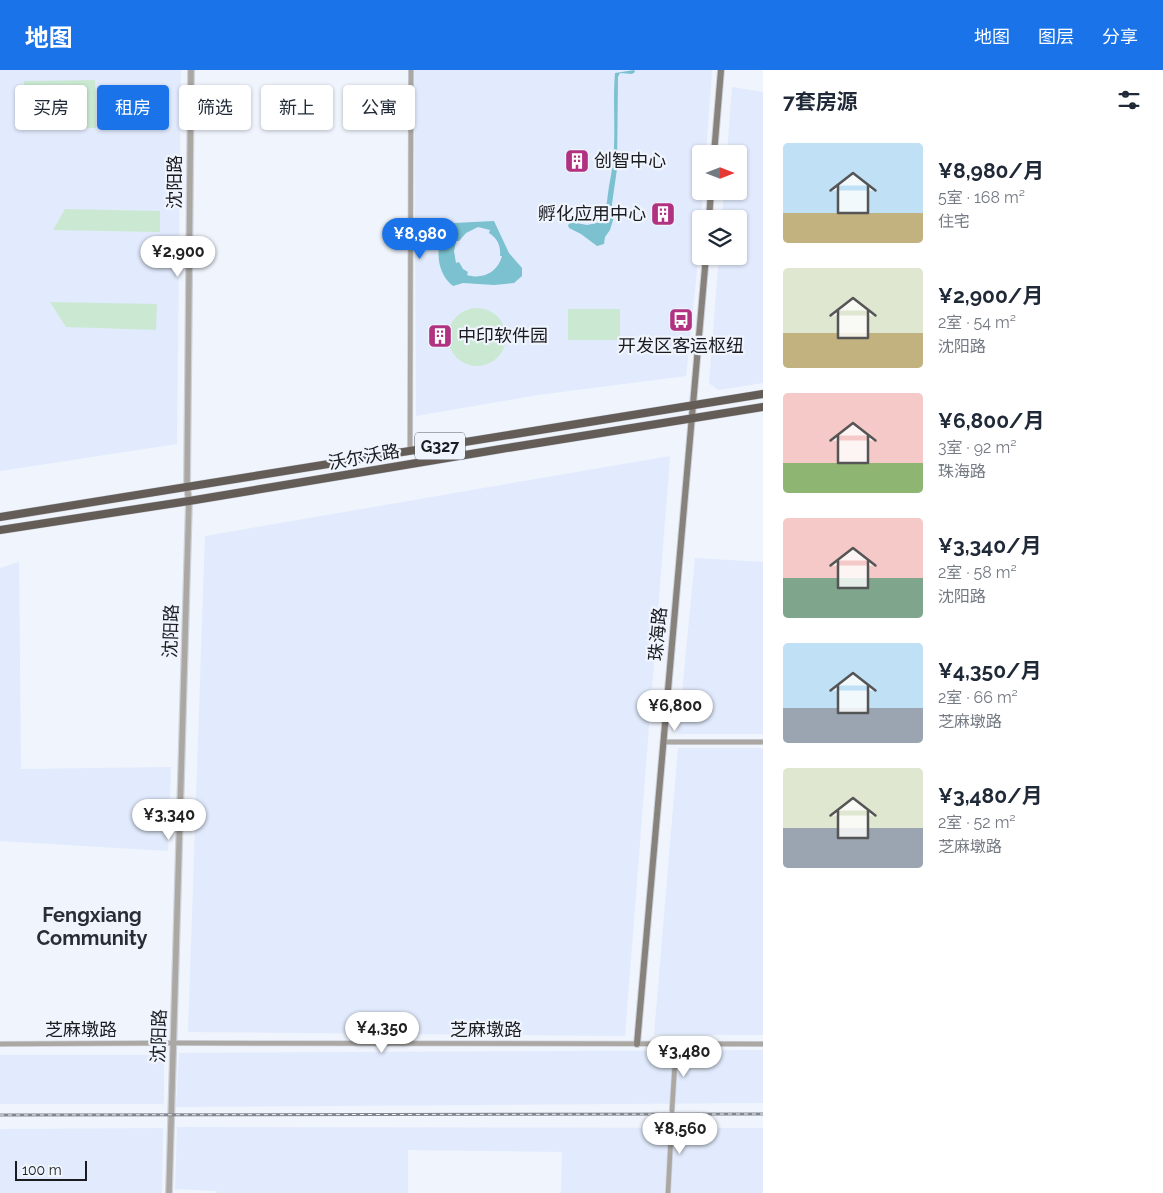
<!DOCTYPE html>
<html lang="zh">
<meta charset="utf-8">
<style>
body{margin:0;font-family:Raleway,"Noto Sans SC",sans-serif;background:#f2f2f3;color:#1f2937;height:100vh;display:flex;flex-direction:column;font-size:19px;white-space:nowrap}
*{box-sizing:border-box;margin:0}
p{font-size:16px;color:#747a83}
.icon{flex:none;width:28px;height:28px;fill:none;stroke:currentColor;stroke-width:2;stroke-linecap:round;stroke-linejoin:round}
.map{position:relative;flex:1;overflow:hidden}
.side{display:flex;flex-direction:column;background:#fff;width:400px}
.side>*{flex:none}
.banner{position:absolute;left:15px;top:15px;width:475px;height:45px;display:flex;gap:10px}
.needle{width:32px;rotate:90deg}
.tools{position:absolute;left:692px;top:75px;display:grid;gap:10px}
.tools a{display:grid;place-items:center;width:55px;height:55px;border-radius:5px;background:#fff;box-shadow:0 1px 4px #0004;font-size:25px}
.scale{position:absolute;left:15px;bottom:12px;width:72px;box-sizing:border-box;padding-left:5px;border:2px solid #1a1c20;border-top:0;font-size:14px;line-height:18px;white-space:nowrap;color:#1a1c20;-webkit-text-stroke:4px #eff4fd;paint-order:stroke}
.price{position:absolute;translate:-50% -42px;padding:0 11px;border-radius:18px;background:#fff;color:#222;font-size:16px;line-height:32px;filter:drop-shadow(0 1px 2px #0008)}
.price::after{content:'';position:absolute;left:50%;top:30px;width:15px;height:11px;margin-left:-8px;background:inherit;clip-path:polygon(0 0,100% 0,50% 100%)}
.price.selected{background:#1a73e8;color:#fff}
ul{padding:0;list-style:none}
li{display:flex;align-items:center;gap:15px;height:125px;padding:0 20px}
li span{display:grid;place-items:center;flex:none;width:140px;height:100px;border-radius:5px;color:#555}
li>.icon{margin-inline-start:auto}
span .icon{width:60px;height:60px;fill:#fffc;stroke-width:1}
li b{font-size:21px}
h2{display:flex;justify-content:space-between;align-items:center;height:60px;padding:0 20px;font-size:21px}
.pill{padding:0 18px;border-radius:5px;background:#fff;box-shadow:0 1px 4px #0004;font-size:18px;line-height:45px}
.pill.selected{background:#1a73e8;color:#fff}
header{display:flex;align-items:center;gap:30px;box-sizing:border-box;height:70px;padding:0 25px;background:#1a73e8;color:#fff}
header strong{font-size:24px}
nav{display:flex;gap:28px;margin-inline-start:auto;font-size:18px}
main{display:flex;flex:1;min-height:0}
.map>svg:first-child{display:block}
</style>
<header>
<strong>地图</strong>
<nav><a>地图</a><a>图层</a><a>分享</a></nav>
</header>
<main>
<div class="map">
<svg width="763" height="1123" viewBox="0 0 763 1123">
<rect width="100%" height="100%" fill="#eff4fd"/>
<g fill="#e1ebfd">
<polygon points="0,0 181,0 177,374 0,401"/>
<polygon points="414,0 712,0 706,84 701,84 701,121 703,121 697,201 686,306 538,325 416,346"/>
<polygon points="732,17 763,22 763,313 718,320 709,313 719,186 739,186 739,149 722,149 724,121 739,121 739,84 727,84"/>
<polygon points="670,386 625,966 188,962 205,466"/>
<polygon points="695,488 763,492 763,664 678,664"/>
<polygon points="19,492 21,699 171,697 168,781 0,771 0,498"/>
<polygon points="678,678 763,678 763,965 654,965"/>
<polygon points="763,980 763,1033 176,1037 179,983"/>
<rect x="0" y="985" width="164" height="49"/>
<polygon points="177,1057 763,1058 763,1123 561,1123 562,1082 408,1080 408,1123 217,1123 217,1121 175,1119"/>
<polygon points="163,1058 162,1123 0,1123 0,1059"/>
</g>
<g fill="#cbe9d2">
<polygon points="95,10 96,58 24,59 24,11"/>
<polygon points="65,139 160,141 160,162 53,160"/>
<polygon points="50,232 157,234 156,260 66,257"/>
<circle cx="477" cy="267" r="29"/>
<rect x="568" y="239" width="52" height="31"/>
</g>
<g fill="#7bc1cf" fill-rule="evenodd">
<path d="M634,0L635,2L632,4L620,3L618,7L617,99L612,134L613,150L610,160L605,167L604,174L597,176L581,164L569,158L568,155L571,152L587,155L601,152C608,139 607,124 610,111C618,74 612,39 615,3Z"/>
<path d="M494,151L509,183L522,198V206L514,213L494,215L463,213L453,216C434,201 433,167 454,153ZM478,157L490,160L489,163C497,168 501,175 500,186H502C498,202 483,210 467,205L468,202L463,199L459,192L456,193L454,181L456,171H459L466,163Z"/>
</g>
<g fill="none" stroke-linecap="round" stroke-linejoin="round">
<defs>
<g id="minor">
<polyline points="410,381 411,0"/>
<polyline points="663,672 763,672"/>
<polyline points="0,974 173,973 763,974"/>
<polyline points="672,1040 676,975"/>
<polyline points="668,1123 672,1046"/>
</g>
<polyline id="tertiary" points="169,1123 189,431 187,417 191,0"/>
<g id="secondary">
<polyline points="714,84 721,0"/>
<polyline points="709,149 711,121"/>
<polyline points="637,974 706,186"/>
</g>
<g id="trunk">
<polyline points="0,447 763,324"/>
<polyline points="0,460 189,431 501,379 763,337"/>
</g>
</defs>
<use href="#minor" stroke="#cdd1da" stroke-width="6"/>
<use href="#tertiary" stroke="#cdd1da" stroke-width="8"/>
<use href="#secondary" stroke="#cdd1da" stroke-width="8"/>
<use href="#trunk" stroke="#cdd1da" stroke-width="9"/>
<use href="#minor" stroke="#aba7a3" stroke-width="4.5"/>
<use href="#tertiary" stroke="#aba7a3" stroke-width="5.5"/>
<use href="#secondary" stroke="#88827d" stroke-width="6"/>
<use href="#trunk" stroke="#645c56" stroke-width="8"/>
<defs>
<polyline id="rail" points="0,1045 763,1044"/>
</defs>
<use href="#rail" stroke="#84878e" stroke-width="3"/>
<use href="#rail" stroke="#eff4fd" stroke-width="1" stroke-dasharray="4" stroke-linecap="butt"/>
</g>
<defs>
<symbol id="building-square" viewBox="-11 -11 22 22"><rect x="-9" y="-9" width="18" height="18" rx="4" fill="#b03281" stroke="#eff4fd"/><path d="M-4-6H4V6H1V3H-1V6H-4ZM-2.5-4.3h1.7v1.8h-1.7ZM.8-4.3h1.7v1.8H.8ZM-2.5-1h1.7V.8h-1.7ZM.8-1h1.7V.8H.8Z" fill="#fff"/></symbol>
<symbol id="bus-square" viewBox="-11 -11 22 22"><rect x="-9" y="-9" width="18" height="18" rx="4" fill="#b03281" stroke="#eff4fd"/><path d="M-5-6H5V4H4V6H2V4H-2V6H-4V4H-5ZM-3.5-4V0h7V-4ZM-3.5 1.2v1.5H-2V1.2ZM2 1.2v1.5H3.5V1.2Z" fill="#fff"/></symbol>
</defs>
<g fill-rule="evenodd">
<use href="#building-square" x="563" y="77" width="28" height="28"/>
<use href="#building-square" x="649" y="130" width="28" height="28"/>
<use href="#bus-square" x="667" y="236" width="28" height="28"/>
<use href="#building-square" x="426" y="252" width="28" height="28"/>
</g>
<g text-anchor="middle" stroke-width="4.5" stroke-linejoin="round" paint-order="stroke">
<rect fill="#eff4fd" stroke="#5a5d62" stroke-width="1" x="415" y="362.5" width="50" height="27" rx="4"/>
<g font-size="16" font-weight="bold" fill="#1a1c20">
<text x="440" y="382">G327</text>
</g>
<g font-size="18" fill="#1a1c20" stroke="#eff4fd" text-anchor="start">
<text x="594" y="97">创智中心</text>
<text x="646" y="150" text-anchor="end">孵化应用中心</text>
<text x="458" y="272">中印软件园</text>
<text x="681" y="282" text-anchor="middle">开发区客运枢纽</text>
</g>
<g font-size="18" fill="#1a1c20" stroke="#eff4fd">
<text transform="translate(175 112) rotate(-90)" y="6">沈阳路</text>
<text transform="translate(364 387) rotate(-10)" y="6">沃尔沃路</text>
<text transform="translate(171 561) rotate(-88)" y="6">沈阳路</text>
<text transform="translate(658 564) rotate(-85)" y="6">珠海路</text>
<text x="81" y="966">芝麻墩路</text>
<text x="486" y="966">芝麻墩路</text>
<text transform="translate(159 966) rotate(-88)" y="6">沈阳路</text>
</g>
<g font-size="20" font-weight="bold" fill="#292e36" stroke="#eff4fd">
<text x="92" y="852">Fengxiang<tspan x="92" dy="23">Community</tspan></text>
</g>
</g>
</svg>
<div class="tools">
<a><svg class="needle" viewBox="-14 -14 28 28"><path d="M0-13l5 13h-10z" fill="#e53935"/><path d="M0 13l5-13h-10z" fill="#747a83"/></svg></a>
<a><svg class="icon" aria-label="layers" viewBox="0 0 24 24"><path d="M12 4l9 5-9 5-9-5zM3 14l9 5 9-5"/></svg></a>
</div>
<div class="scale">100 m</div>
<b class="price selected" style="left:420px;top:190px">¥8,980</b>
<b class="price" style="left:178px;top:208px">¥2,900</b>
<b class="price" style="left:675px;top:662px">¥6,800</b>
<b class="price" style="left:169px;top:771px">¥3,340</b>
<b class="price" style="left:382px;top:984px">¥4,350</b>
<b class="price" style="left:684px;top:1008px">¥3,480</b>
<b class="price" style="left:680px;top:1085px">¥8,560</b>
<div class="banner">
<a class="pill">买房</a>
<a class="pill selected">租房</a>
<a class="pill">筛选</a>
<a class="pill">新上</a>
<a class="pill">公寓</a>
</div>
</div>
<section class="side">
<h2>7套房源<svg class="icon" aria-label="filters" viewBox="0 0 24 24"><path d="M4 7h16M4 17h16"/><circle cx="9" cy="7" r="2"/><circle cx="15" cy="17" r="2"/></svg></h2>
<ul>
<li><span style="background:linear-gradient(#bfe0f5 70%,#c2b280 0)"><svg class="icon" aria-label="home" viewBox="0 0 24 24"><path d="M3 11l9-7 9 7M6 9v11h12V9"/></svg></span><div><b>¥8,980/月</b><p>5室 · 168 m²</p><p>住宅</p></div></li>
<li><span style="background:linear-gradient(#dfe7d0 65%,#c2b280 0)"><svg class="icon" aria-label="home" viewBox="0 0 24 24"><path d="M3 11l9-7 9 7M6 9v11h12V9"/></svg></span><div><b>¥2,900/月</b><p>2室 · 54 m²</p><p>沈阳路</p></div></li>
<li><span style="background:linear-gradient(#f6c9c9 70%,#8fb573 0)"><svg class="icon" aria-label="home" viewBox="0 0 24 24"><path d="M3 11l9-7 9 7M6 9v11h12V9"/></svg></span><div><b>¥6,800/月</b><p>3室 · 92 m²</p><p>珠海路</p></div></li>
<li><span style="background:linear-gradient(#f6c9c9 60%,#7fa58c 0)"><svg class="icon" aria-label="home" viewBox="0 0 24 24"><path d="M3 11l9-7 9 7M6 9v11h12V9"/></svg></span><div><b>¥3,340/月</b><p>2室 · 58 m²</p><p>沈阳路</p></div></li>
<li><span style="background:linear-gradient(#bfe0f5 65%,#9aa5b1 0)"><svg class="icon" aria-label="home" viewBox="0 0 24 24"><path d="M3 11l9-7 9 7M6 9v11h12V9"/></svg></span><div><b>¥4,350/月</b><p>2室 · 66 m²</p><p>芝麻墩路</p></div></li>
<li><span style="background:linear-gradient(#dfe7d0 60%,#9aa5b1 0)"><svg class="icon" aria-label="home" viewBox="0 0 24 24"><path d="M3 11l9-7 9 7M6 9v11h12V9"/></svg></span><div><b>¥3,480/月</b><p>2室 · 52 m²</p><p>芝麻墩路</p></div></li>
</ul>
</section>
</main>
